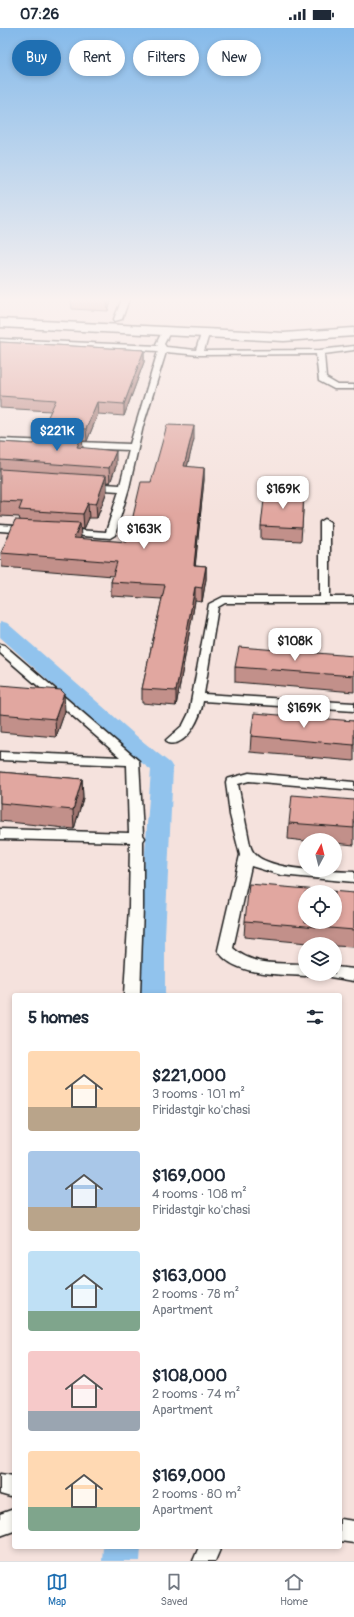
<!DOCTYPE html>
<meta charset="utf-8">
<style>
body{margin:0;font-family:Pangolin,sans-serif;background:#f2f2f3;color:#1f2937;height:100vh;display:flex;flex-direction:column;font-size:15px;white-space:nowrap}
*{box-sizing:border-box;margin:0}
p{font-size:13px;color:#747a83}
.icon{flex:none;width:22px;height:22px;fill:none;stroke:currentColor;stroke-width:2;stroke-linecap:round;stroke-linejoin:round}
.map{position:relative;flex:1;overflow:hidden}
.panel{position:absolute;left:12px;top:965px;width:330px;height:556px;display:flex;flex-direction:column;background:#fff;border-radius:4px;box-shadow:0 2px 6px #0003}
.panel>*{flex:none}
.hud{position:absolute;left:12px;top:12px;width:330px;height:36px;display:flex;gap:8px}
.needle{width:26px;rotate:7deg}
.fabs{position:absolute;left:298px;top:805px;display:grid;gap:8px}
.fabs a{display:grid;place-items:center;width:44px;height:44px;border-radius:50%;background:#fff;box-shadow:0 2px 6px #0003;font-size:20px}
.price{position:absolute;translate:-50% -34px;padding:0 9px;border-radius:8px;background:#fff;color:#222;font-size:13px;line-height:26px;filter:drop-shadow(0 1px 2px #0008)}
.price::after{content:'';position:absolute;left:50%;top:24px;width:12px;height:9px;margin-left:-6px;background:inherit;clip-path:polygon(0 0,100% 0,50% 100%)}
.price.selected{background:#1f6fb2;color:#fff}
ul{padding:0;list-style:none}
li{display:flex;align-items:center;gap:12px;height:100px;padding:0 16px}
li span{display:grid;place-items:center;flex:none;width:112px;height:80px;border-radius:4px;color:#555}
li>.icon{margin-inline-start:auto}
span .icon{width:48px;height:48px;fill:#fffc;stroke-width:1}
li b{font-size:17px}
h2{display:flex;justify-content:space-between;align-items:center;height:48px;padding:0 16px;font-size:17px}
.tag{padding:0 14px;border-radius:18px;background:#fff;box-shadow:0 2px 6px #0003;font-size:14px;line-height:36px}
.tag.selected{background:#1f6fb2;color:#fff}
.status{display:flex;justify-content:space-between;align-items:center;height:28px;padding:0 20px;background:#fff;direction:ltr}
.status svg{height:11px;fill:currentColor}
.dock{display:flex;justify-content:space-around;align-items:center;height:56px;border-top:1px solid #e0e1e3;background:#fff;font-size:11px;color:#747a83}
.dock a{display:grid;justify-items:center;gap:2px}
.dock .selected{color:#1f6fb2}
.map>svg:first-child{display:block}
</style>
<div class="status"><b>07:26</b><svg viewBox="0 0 49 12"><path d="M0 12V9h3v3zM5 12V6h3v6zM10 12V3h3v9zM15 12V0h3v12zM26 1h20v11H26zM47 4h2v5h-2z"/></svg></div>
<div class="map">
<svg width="354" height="1533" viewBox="0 0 354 1533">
<rect width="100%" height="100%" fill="#f5e2dd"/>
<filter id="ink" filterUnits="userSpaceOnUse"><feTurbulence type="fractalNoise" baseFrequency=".025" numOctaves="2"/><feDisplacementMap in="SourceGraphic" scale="8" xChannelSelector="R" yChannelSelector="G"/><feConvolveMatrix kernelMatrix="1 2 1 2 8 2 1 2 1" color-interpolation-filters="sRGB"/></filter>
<g filter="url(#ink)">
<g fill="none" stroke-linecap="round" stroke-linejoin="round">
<g fill="#91c3ed" fill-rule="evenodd">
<polygon points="0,593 7,595 141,712 170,735 173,740 165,908 165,967 137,967 139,908 151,742 125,722 0,609"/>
<polygon points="103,1519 141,1519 140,1533 102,1533"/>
</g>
<defs>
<g id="service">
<polygon points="122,271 129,271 122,291 115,293 114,291"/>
<polygon points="163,302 170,304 164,316 166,319 196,322 201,306 205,304 209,306 204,323 320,322 354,318 354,322 324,326 326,350 338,357 354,357 354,361 334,361 319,353 316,326 199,327 166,324 143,398 129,460 115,507 110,510 58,506 57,504 58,502 62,501 106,504 119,463 90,461 85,458 90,455 120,457 129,422 0,417 0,411 130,416 158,323 0,315 0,311 158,318 156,316"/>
<path d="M325,491L330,494V569H354V575H225L218,579L204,666L354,675V683L203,673C201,688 187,720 168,715L166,712L183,697L189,685L209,576L223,569H320V494Z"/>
<polygon points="0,497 29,499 34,502 29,505 0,503"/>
<polygon points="0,616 4,617 139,733 143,807 145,810 143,813 143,879 140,967 124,967 129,879 130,814 0,811 0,801 129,805 127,737 0,732 0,724 120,729 0,625"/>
<path d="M249,745L354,754V762L249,753L238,756L250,817C251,820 252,823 254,825C268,843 331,843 354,844V854L281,847L251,838L233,920C252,938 281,935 305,936V946H310L305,948C279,946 232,948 218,922L240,827L230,787L226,754L227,751Z"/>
<polygon points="335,939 354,941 354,953 330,949 328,946 335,946"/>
<polygon points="0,1446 14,1448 14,1470 0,1466"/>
<polygon points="14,1481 14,1503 0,1508 0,1486"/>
<polygon points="340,1491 354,1493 354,1515 340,1513"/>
<polygon points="199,1519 221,1519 215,1533 193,1533"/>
</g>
<polygon id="secondary" points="0,291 284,305 354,300 354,308 284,313 0,299"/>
</defs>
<use href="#service" stroke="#1c1c1c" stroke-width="3"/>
<use href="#secondary" stroke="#1c1c1c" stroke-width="3"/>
<use href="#service" fill="#fdfcf7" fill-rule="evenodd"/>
<use href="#secondary" fill="#fdfcf7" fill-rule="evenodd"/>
</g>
<g fill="#c2908a" stroke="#1c1c1c">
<polygon points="71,271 112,271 108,283 72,281"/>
<polygon points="0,314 144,322 144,334 124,388 98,386 87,413 82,413 83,420 116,438 110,455 107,454 107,463 97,490 89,490 84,501 80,501 81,509 80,511 127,514 151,454 194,411 187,439 204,440 204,452 195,537 206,538 206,551 202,574 195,573 176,678 142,675 142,661 162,571 111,568 111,554 113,548 2,539 1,525 20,492 19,489 0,488 0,414 34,416 44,406 43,399 51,383 0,380"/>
<polygon points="304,465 301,513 261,511 261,498"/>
<polygon points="354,628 354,664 235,654 235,639"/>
<polygon points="0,657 65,683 56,709 0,704"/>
<polygon points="354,693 354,733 250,724 251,708"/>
<polygon points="0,744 82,751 83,770 74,801 0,793"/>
<polygon points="354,772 354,817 335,815 335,812 305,812 305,813 288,811 289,795"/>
<polygon points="354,865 354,919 335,918 335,916 318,916 244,909 245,893"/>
</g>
<g fill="#9e7570" stroke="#1c1c1c">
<polygon points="107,271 112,271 108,283"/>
<polygon points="144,322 144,334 124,388 124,376"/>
<polygon points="97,374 98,386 87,413 86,401"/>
<polygon points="194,398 194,411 184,451 184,438"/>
<polygon points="82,408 83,422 77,419"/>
<polygon points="116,423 116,438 110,455 109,440"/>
<polygon points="204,440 204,452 194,550 194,537"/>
<polygon points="106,448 107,463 97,490 96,476"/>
<polygon points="88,475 89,490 84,501 83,486"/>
<polygon points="80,495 81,509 74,524 74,510"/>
<polygon points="206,538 206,551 202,574 202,560"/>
<polygon points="195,559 195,573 176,678 176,663"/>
<polygon points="64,665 65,683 56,709 55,691"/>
<polygon points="82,751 83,770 74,801 73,782"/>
</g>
<g fill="#e1a7a0" stroke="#1c1c1c" fill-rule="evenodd">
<polygon points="0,314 144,322 124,376 97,374 86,401 43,399 56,372 0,368"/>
<polygon points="167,397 194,398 184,438 204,440 194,537 206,538 202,560 195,559 176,663 142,661 165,557 111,554 117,534 1,525 15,492 80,495 74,510 127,514 141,454 151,454"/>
<polygon points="39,406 82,408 77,419 116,423 109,440 0,432 0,414 34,416"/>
<polygon points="0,441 106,448 96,476 88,475 83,486 19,482 22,474 0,473"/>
<polygon points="265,463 304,465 302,500 261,498"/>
<polygon points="239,619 354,628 354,648 235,639"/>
<polygon points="0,657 61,662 64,665 55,691 0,686"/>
<polygon points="254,685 354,693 354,717 251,708"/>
<polygon points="0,744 82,751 73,782 0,775"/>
<polygon points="292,767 354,772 354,800 289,795"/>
<path d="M249,856L354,865V902L245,893ZM305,864H335V894H305Z"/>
</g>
</g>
<linearGradient id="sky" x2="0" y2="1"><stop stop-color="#85baea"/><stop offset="0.56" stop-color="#faf2f0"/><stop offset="1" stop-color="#faf2f0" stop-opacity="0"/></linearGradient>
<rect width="354" height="486" fill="url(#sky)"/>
</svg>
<div class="fabs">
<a><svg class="needle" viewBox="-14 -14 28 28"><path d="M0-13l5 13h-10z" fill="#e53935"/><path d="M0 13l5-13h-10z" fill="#747a83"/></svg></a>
<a><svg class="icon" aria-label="locate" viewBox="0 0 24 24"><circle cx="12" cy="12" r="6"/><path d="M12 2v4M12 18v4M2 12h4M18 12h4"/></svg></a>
<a><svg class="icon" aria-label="layers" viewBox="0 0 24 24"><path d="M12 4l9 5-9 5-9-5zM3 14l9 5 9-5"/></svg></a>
</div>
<b class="price selected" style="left:57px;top:424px">$221K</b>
<b class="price" style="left:283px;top:482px">$169K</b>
<b class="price" style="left:144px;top:522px">$163K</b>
<b class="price" style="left:295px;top:634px">$108K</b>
<b class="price" style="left:304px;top:701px">$169K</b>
<div class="hud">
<a class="tag selected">Buy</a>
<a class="tag">Rent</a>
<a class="tag">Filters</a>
<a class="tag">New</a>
</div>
<section class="panel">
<h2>5 homes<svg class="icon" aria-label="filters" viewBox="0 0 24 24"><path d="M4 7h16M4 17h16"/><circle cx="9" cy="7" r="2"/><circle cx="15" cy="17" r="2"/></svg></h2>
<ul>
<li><span style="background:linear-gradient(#ffd9b3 70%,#b9a48a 0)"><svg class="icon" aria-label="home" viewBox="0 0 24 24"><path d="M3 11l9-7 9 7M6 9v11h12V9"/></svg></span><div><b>$221,000</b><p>3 rooms · 101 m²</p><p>Piridastgir ko'chasi</p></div></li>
<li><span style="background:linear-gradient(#a9c7e8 70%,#b9a48a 0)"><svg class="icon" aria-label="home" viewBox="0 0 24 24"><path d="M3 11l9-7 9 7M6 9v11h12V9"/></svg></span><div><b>$169,000</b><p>4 rooms · 108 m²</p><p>Piridastgir ko'chasi</p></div></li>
<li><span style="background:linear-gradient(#bfe0f5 75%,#7fa58c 0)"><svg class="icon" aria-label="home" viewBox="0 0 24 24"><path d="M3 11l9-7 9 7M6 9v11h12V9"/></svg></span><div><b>$163,000</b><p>2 rooms · 78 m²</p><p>Apartment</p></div></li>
<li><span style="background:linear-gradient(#f6c9c9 75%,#9aa5b1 0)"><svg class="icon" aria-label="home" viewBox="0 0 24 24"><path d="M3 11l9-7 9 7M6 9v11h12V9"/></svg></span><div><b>$108,000</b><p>2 rooms · 74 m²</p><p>Apartment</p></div></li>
<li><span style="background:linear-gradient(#ffd9b3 70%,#7fa58c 0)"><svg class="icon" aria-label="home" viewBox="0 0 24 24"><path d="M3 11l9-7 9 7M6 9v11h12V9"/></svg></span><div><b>$169,000</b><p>2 rooms · 80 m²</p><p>Apartment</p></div></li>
</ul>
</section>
</div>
<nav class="dock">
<a class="selected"><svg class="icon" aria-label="map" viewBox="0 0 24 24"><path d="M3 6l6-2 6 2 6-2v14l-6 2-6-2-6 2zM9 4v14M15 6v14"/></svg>Map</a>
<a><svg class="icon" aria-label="saved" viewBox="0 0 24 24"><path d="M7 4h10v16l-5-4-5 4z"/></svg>Saved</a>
<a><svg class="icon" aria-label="home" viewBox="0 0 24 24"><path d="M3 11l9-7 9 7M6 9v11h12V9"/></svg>Home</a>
</nav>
